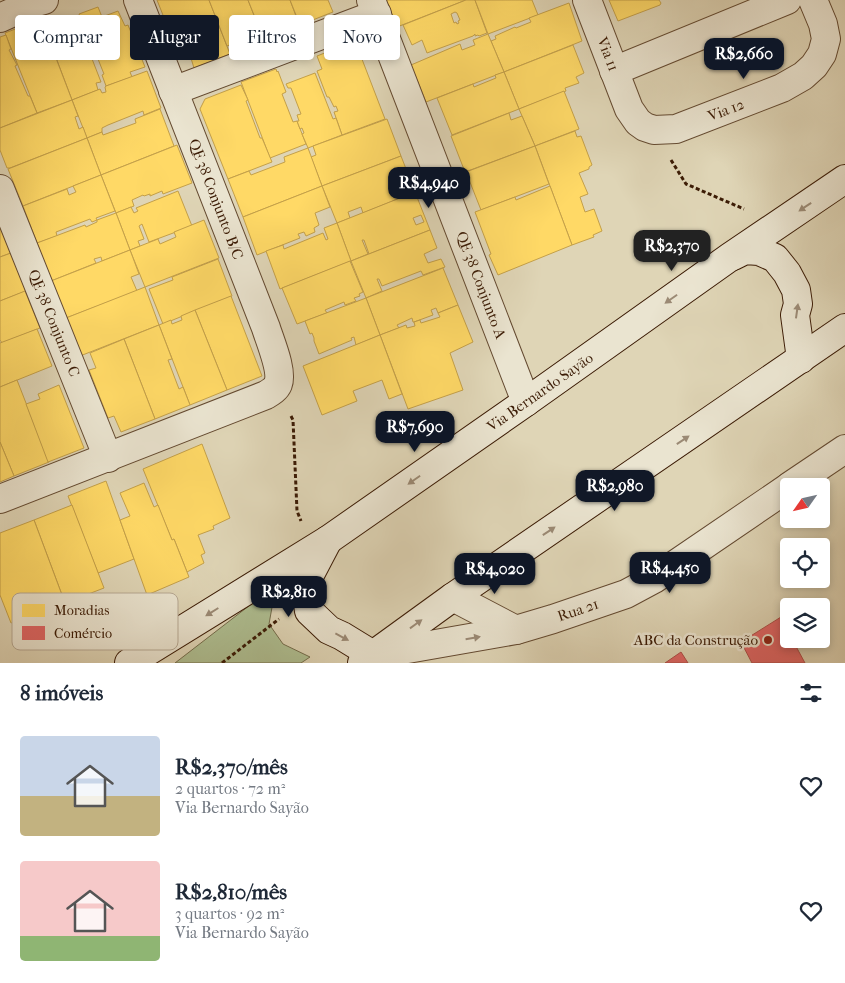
<!DOCTYPE html>
<html lang="pt">
<meta charset="utf-8">
<style>
body{margin:0;font-family:"IM FELL French Canon",serif;background:#f2f2f3;color:#1f2937;height:100vh;display:flex;flex-direction:column;font-size:19px;white-space:nowrap}
*{box-sizing:border-box;margin:0}
p{font-size:16px;color:#747a83}
.icon{flex:none;width:28px;height:28px;fill:none;stroke:currentColor;stroke-width:2;stroke-linecap:round;stroke-linejoin:round}
.map{position:relative;height:663px;overflow:hidden}
.side{display:flex;flex-direction:column;background:#fff;flex:1}
.side>*{flex:none}
.guide{position:absolute;left:15px;top:15px;width:500px;height:45px;display:flex;gap:10px}
.needle{width:32px;rotate:236deg}
.fabs{position:absolute;left:780px;top:478px;display:grid;gap:10px}
.fabs a{display:grid;place-items:center;width:50px;height:50px;border-radius:5px;background:#fff;box-shadow:0 2px 8px #0003;font-size:25px}
.price{position:absolute;translate:-50% -42px;padding:0 11px;border-radius:10px;background:#111827;color:#fff;font-size:16px;line-height:32px;filter:drop-shadow(0 1px 2px #0008)}
.price::after{content:'';position:absolute;left:50%;top:30px;width:15px;height:11px;margin-left:-8px;background:inherit;clip-path:polygon(0 0,100% 0,50% 100%)}
.price.selected{background:#222;color:#fff}
ul{padding:0;list-style:none}
li{display:flex;align-items:center;gap:15px;height:125px;padding:0 20px}
li span{display:grid;place-items:center;flex:none;width:140px;height:100px;border-radius:5px;color:#555}
li>.icon{margin-inline-start:auto}
span .icon{width:60px;height:60px;fill:#fffc;stroke-width:1}
li b{font-size:21px}
h2{display:flex;justify-content:space-between;align-items:center;height:60px;padding:0 20px;font-size:21px}
.tag{padding:0 18px;border-radius:5px;background:#fff;box-shadow:0 2px 8px #0003;font-size:18px;line-height:45px}
.tag.selected{background:#111827;color:#fff}
.map>svg:first-child{display:block}
</style>
<div class="map">
<svg width="845" height="663" viewBox="0 0 845 663">
<rect width="100%" height="100%" fill="#dfd5b6"/>
<filter id="stains"><feTurbulence type="fractalNoise" baseFrequency=".004" numOctaves="4"/><feColorMatrix values="0 0 0 0 .2 0 0 0 0 .09 0 0 0 0 .02 0 0 0 .5 -.17"/></filter>
<radialGradient id="worn" r=".72"><stop offset=".6" stop-color="#630" stop-opacity="0"/><stop offset="1" stop-color="#630" stop-opacity=".3"/></radialGradient>
<polygon fill="#aebe91" stroke="#746c4b" points="276,585 269,624 283,644 310,657 301,663 175,663"/>
<g fill="#ffd966" stroke="#c4a049" fill-rule="evenodd">
<polygon points="157,0 209,0 230,54 194,68 190,55 180,58"/>
<polygon points="209,0 248,0 261,33 227,46"/>
<polygon points="248,0 290,0 300,27 264,40"/>
<polygon points="290,0 328,0 333,12 300,25"/>
<polygon points="386,0 466,0 397,27"/>
<path d="M466,0H475L487,33L479,36L478,35L475,36V34L473,36L427,53L422,40L412,45L403,25ZM455,12L457,13L460,20L458,21L459,23L457,24L456,22L454,23L451,14Z"/>
<polygon points="475,0 532,0 538,15 488,34"/>
<polygon points="609,0 659,0 661,3 660,5 618,21"/>
<polygon points="569,3 582,41 504,72 491,41 496,39 495,36 515,27 516,28 531,22 529,18"/>
<polygon points="98,7 102,17 118,11 125,26 128,25 145,67 130,72 132,77 106,86 102,75 104,74 92,44 90,45 79,14"/>
<polygon points="81,17 90,45 87,46 101,82 96,83 98,90 72,100 46,31"/>
<polygon points="41,19 72,100 37,113 5,33"/>
<polygon points="488,34 504,72 426,102 411,65 460,44 462,50 475,45 473,40"/>
<polygon points="6,35 11,49 9,50 17,65 15,66 28,96 30,96 37,113 0,128 0,37"/>
<polygon points="355,41 385,119 342,135 334,112 338,111 336,106 334,107 329,97 327,97 317,71 322,69 317,56"/>
<polygon points="573,45 584,73 576,77 579,83 565,88 566,91 519,109 504,72"/>
<polygon points="276,69 277,72 278,71 286,92 282,94 293,122 297,121 306,144 270,158 241,82"/>
<polygon points="147,71 161,108 144,115 143,111 108,125 102,128 102,132 87,138 72,100 100,89 102,93 106,92 105,87 106,86"/>
<polygon points="504,72 519,109 452,135 437,98 473,84 474,87 496,78 495,75"/>
<polygon points="315,73 333,119 336,118 342,135 308,148 302,134 304,133 302,128 300,129 297,121 299,121 297,115 301,114 291,88 288,88 286,84"/>
<polygon points="241,85 248,100 246,101 260,138 262,138 272,162 228,179 200,109 205,99"/>
<polygon points="564,91 579,129 535,146 519,109"/>
<polygon points="72,100 78,116 75,117 79,129 83,127 87,138 10,168 7,168 0,150 0,128"/>
<polygon points="160,109 174,146 101,175 87,138 102,132 103,135 136,123 135,119"/>
<polygon points="509,113 511,120 522,116 535,146 465,172 451,136"/>
<polygon points="387,119 401,156 322,186 311,157 316,155 313,146"/>
<polygon points="575,131 577,137 581,136 592,165 589,167 589,169 579,173 588,194 580,197 585,212 594,209 602,231 593,235 594,237 572,245 535,146"/>
<polygon points="87,138 101,175 23,206 8,169"/>
<polygon points="177,145 192,183 163,194 162,191 150,196 150,194 144,196 143,195 132,200 134,206 116,213 101,175"/>
<polygon points="535,146 549,184 481,210 466,172"/>
<polygon points="308,148 322,186 243,217 228,179 249,171 251,175 285,162 284,157"/>
<polygon points="401,156 415,192 363,213 361,207 348,212 350,218 337,223 322,186"/>
<polygon points="101,175 115,211 96,218 97,220 92,222 90,219 56,232 57,236 37,243 23,206 67,189 69,195 76,192 73,186"/>
<polygon points="322,186 330,207 315,213 319,225 314,228 315,232 306,236 304,232 298,234 300,238 257,255 243,217"/>
<polygon points="550,186 572,245 498,275 489,255 491,254 475,212 515,197 516,200"/>
<polygon points="178,191 192,226 149,242 142,224 139,226 144,239 138,241 140,246 130,250 116,213 131,207 134,213 138,211 136,208"/>
<path d="M415,192L430,230L369,254L364,240H362L368,254L351,261L337,223ZM421,215L424,222L416,225L413,218Z"/>
<polygon points="116,213 130,250 102,261 101,257 94,259 96,263 51,281 37,243 85,225 86,227 97,222 97,220"/>
<polygon points="204,220 219,258 145,287 130,250 158,239 160,244 176,237 174,232"/>
<polygon points="0,223 11,253 0,257"/>
<polygon points="337,223 351,261 280,289 266,251 283,245 284,249 323,233 326,240 328,239 324,228"/>
<polygon points="430,230 437,248 424,254 428,263 441,259 445,267 423,275 421,271 382,286 379,279 377,279 382,291 366,298 351,261"/>
<polygon points="130,250 139,274 131,277 137,291 66,318 51,281"/>
<polygon points="11,253 26,291 0,301 0,257"/>
<polygon points="218,259 232,296 163,324 149,289 173,280 172,277"/>
<polygon points="350,261 363,292 359,294 360,296 354,298 356,301 345,305 344,302 325,310 327,313 297,324 282,288"/>
<polygon points="443,268 458,305 438,313 436,308 431,310 433,315 414,322 413,322 412,318 397,325 399,328 380,335 366,298"/>
<polygon points="145,287 159,325 80,356 66,318"/>
<polygon points="25,291 40,328 2,343 0,340 0,301"/>
<polygon points="231,296 262,376 227,390 195,310"/>
<polygon points="366,298 380,335 356,345 354,337 351,338 352,340 319,354 314,341 314,338 312,333 310,334 305,321"/>
<polygon points="458,305 473,342 450,353 463,390 408,409 380,335 406,325 407,328 415,326 414,322 420,320 421,323 440,317 438,313"/>
<polygon points="195,310 227,390 190,405 159,325 171,320 172,324 182,320 181,316"/>
<polygon points="159,325 172,359 168,360 179,389 183,387 190,405 155,419 124,339"/>
<polygon points="37,329 52,366 0,387 0,343"/>
<polygon points="380,335 402,394 389,399 382,380 353,391 357,401 322,415 303,366"/>
<polygon points="124,339 155,419 121,432 114,416 108,418 89,370 96,368 90,353"/>
<polygon points="17,380 49,462 14,476 0,442 0,387"/>
<polygon points="59,385 84,448 48,462 26,404 40,399 38,394"/>
<polygon points="0,442 14,476 0,482"/>
<polygon points="202,444 230,518 213,526 214,529 198,535 205,553 201,555 204,563 187,572 174,539 172,540 143,469"/>
<polygon points="106,481 134,559 98,573 68,496"/>
<polygon points="144,483 154,507 158,505 172,540 174,539 189,577 147,595 120,520 130,516 120,493"/>
<polygon points="72,505 104,588 65,603 34,520"/>
<polygon points="34,520 65,603 11,623 0,595 0,533"/>
</g>
<g fill="#e06666" stroke="#ae5049">
<polygon points="781,617 789,632 789,639 792,639 805,663 752,663 741,642"/>
<polygon points="681,652 688,663 665,663"/>
</g>
<g fill="none" stroke-linecap="round" stroke-linejoin="round">
<defs>
<g id="minor">
<polyline points="371,0 526,402"/>
<polyline points="587,0 629,109 638,122 645,127 654,130 676,129 782,88 803,76 814,66 822,54 826,39 823,24 813,0"/>
<polyline points="0,18 33,3 44,0"/>
<polyline points="614,71 787,0"/>
<polyline points="173,91 377,14"/>
<polyline points="0,189 108,458"/>
<path d="M0,499L266,395C271,392 276,389 278,384C283,371 270,341 266,328L138,0"/>
</g>
<g id="tertiary">
<polyline points="790,486 845,449"/>
<polyline points="453,597 516,630"/>
<polyline points="373,655 516,630 553,619 626,594 654,579 789,487"/>
</g>
<g id="secondary">
<polyline points="733,256 745,250 759,251 775,258 787,273 796,290 798,304 795,315 801,359"/>
<polyline points="328,540 306,582 307,597 309,611 329,630 342,636 373,655"/>
<polyline points="129,663 328,540 526,402 730,257 845,179"/>
<polyline points="362,663 453,597 845,328"/>
</g>
</defs>
<use href="#minor" stroke="#644a31" stroke-width="30"/>
<use href="#tertiary" stroke="#644a31" stroke-width="30"/>
<use href="#secondary" stroke="#3b1b05" stroke-width="30"/>
<g stroke="#3b1b05" stroke-width="3" stroke-dasharray="4 2.5" stroke-linecap="butt">
<polyline points="671,160 686,184 744,209"/>
<polyline points="291,416 293,420 297,511 301,521"/>
<polyline points="222,663 279,619"/>
</g>
<use href="#minor" stroke="#eae4d0" stroke-width="28"/>
<use href="#tertiary" stroke="#eae4d0" stroke-width="28"/>
<use href="#secondary" stroke="#eae4d0" stroke-width="28"/>
</g>
<defs><path id="oneway-solid" d="M-6-.8H1V-3.2L6.5 0L1 3.2V.8H-6Z" transform="scale(1.25)"/></defs>
<g fill="#9b8a75">
<use href="#oneway-solid" transform="translate(805 207) rotate(146)"/>
<use href="#oneway-solid" transform="translate(671 299) rotate(145)"/>
<use href="#oneway-solid" transform="translate(797 311) rotate(-82)"/>
<use href="#oneway-solid" transform="translate(683 440) rotate(-34)"/>
<use href="#oneway-solid" transform="translate(414 480) rotate(145)"/>
<use href="#oneway-solid" transform="translate(549 531) rotate(-34)"/>
<use href="#oneway-solid" transform="translate(212 612) rotate(148)"/>
<use href="#oneway-solid" transform="translate(416 624) rotate(-36)"/>
<use href="#oneway-solid" transform="translate(342 637) rotate(28)"/>
<use href="#oneway-solid" transform="translate(473 638) rotate(-10)"/>
</g>
<circle fill="#8f2418" stroke="#eae4d0" stroke-width="2" cx="768" cy="640" r="5"/>
<g text-anchor="middle" stroke-width="5" stroke-linejoin="round" paint-order="stroke">
<g font-size="15" fill="#3b1b05" stroke="#eae4d0">
<text transform="translate(608 54) rotate(69)" y="5">Via 11</text>
<text transform="translate(726 110) rotate(-21)" y="5">Via 12</text>
<text transform="translate(216 199) rotate(69)" y="5">QE 38 Conjunto B/C</text>
<text transform="translate(481 285) rotate(69)" y="5">QE 38 Conjunto A</text>
<text transform="translate(54 323) rotate(68)" y="5">QE 38 Conjunto C</text>
<text transform="translate(540 392) rotate(-35)" y="5">Via Bernardo Sayão</text>
<text transform="translate(578 610) rotate(-19)" y="5">Rua 21</text>
</g>
<g font-size="15" fill="#3b1b05" stroke="#eae4d0" text-anchor="end">
<text x="758" y="645">ABC da Construção</text>
</g>
</g>
<rect x="12" y="593" width="166" height="57" rx="8" fill="#eae4d0" stroke="#b6a893" stroke-width="1"/>
<rect x="22" y="604" width="23" height="13" fill="#ffd966"/>
<rect x="22" y="626" width="23" height="14" fill="#e06666"/>
<g font-size="14" fill="#3b1b05">
<text x="54" y="615">Moradias</text>
<text x="54" y="638">Comércio</text>
</g>
<rect width="100%" height="100%" filter="url(#stains)"/>
<rect width="100%" height="100%" fill="url(#worn)"/>
</svg>
<div class="fabs">
<a><svg class="needle" viewBox="-14 -14 28 28"><path d="M0-13l5 13h-10z" fill="#e53935"/><path d="M0 13l5-13h-10z" fill="#747a83"/></svg></a>
<a><svg class="icon" aria-label="locate" viewBox="0 0 24 24"><circle cx="12" cy="12" r="6"/><path d="M12 2v4M12 18v4M2 12h4M18 12h4"/></svg></a>
<a><svg class="icon" aria-label="layers" viewBox="0 0 24 24"><path d="M12 4l9 5-9 5-9-5zM3 14l9 5 9-5"/></svg></a>
</div>
<b class="price" style="left:744px;top:80px">R$2,660</b>
<b class="price" style="left:429px;top:209px">R$4,940</b>
<b class="price selected" style="left:672px;top:272px">R$2,370</b>
<b class="price" style="left:415px;top:453px">R$7,690</b>
<b class="price" style="left:615px;top:512px">R$2,980</b>
<b class="price" style="left:670px;top:594px">R$4,450</b>
<b class="price" style="left:495px;top:595px">R$4,020</b>
<b class="price" style="left:289px;top:618px">R$2,810</b>
<div class="guide">
<a class="tag">Comprar</a>
<a class="tag selected">Alugar</a>
<a class="tag">Filtros</a>
<a class="tag">Novo</a>
</div>
</div>
<section class="side">
<h2>8 imóveis<svg class="icon" aria-label="filters" viewBox="0 0 24 24"><path d="M4 7h16M4 17h16"/><circle cx="9" cy="7" r="2"/><circle cx="15" cy="17" r="2"/></svg></h2>
<ul>
<li><span style="background:linear-gradient(#c9d6e8 60%,#c2b280 0)"><svg class="icon" aria-label="home" viewBox="0 0 24 24"><path d="M3 11l9-7 9 7M6 9v11h12V9"/></svg></span><div><b>R$2,370/mês</b><p>2 quartos · 72 m²</p><p>Via Bernardo Sayão</p></div><svg class="icon" aria-label="heart" viewBox="0 0 24 24"><path d="M12 20l-8-8c-3-5 5-10 8-4 3-6 11-1 8 4z"/></svg></li>
<li><span style="background:linear-gradient(#f6c9c9 75%,#8fb573 0)"><svg class="icon" aria-label="home" viewBox="0 0 24 24"><path d="M3 11l9-7 9 7M6 9v11h12V9"/></svg></span><div><b>R$2,810/mês</b><p>3 quartos · 92 m²</p><p>Via Bernardo Sayão</p></div><svg class="icon" aria-label="heart" viewBox="0 0 24 24"><path d="M12 20l-8-8c-3-5 5-10 8-4 3-6 11-1 8 4z"/></svg></li>
</ul>
</section>
